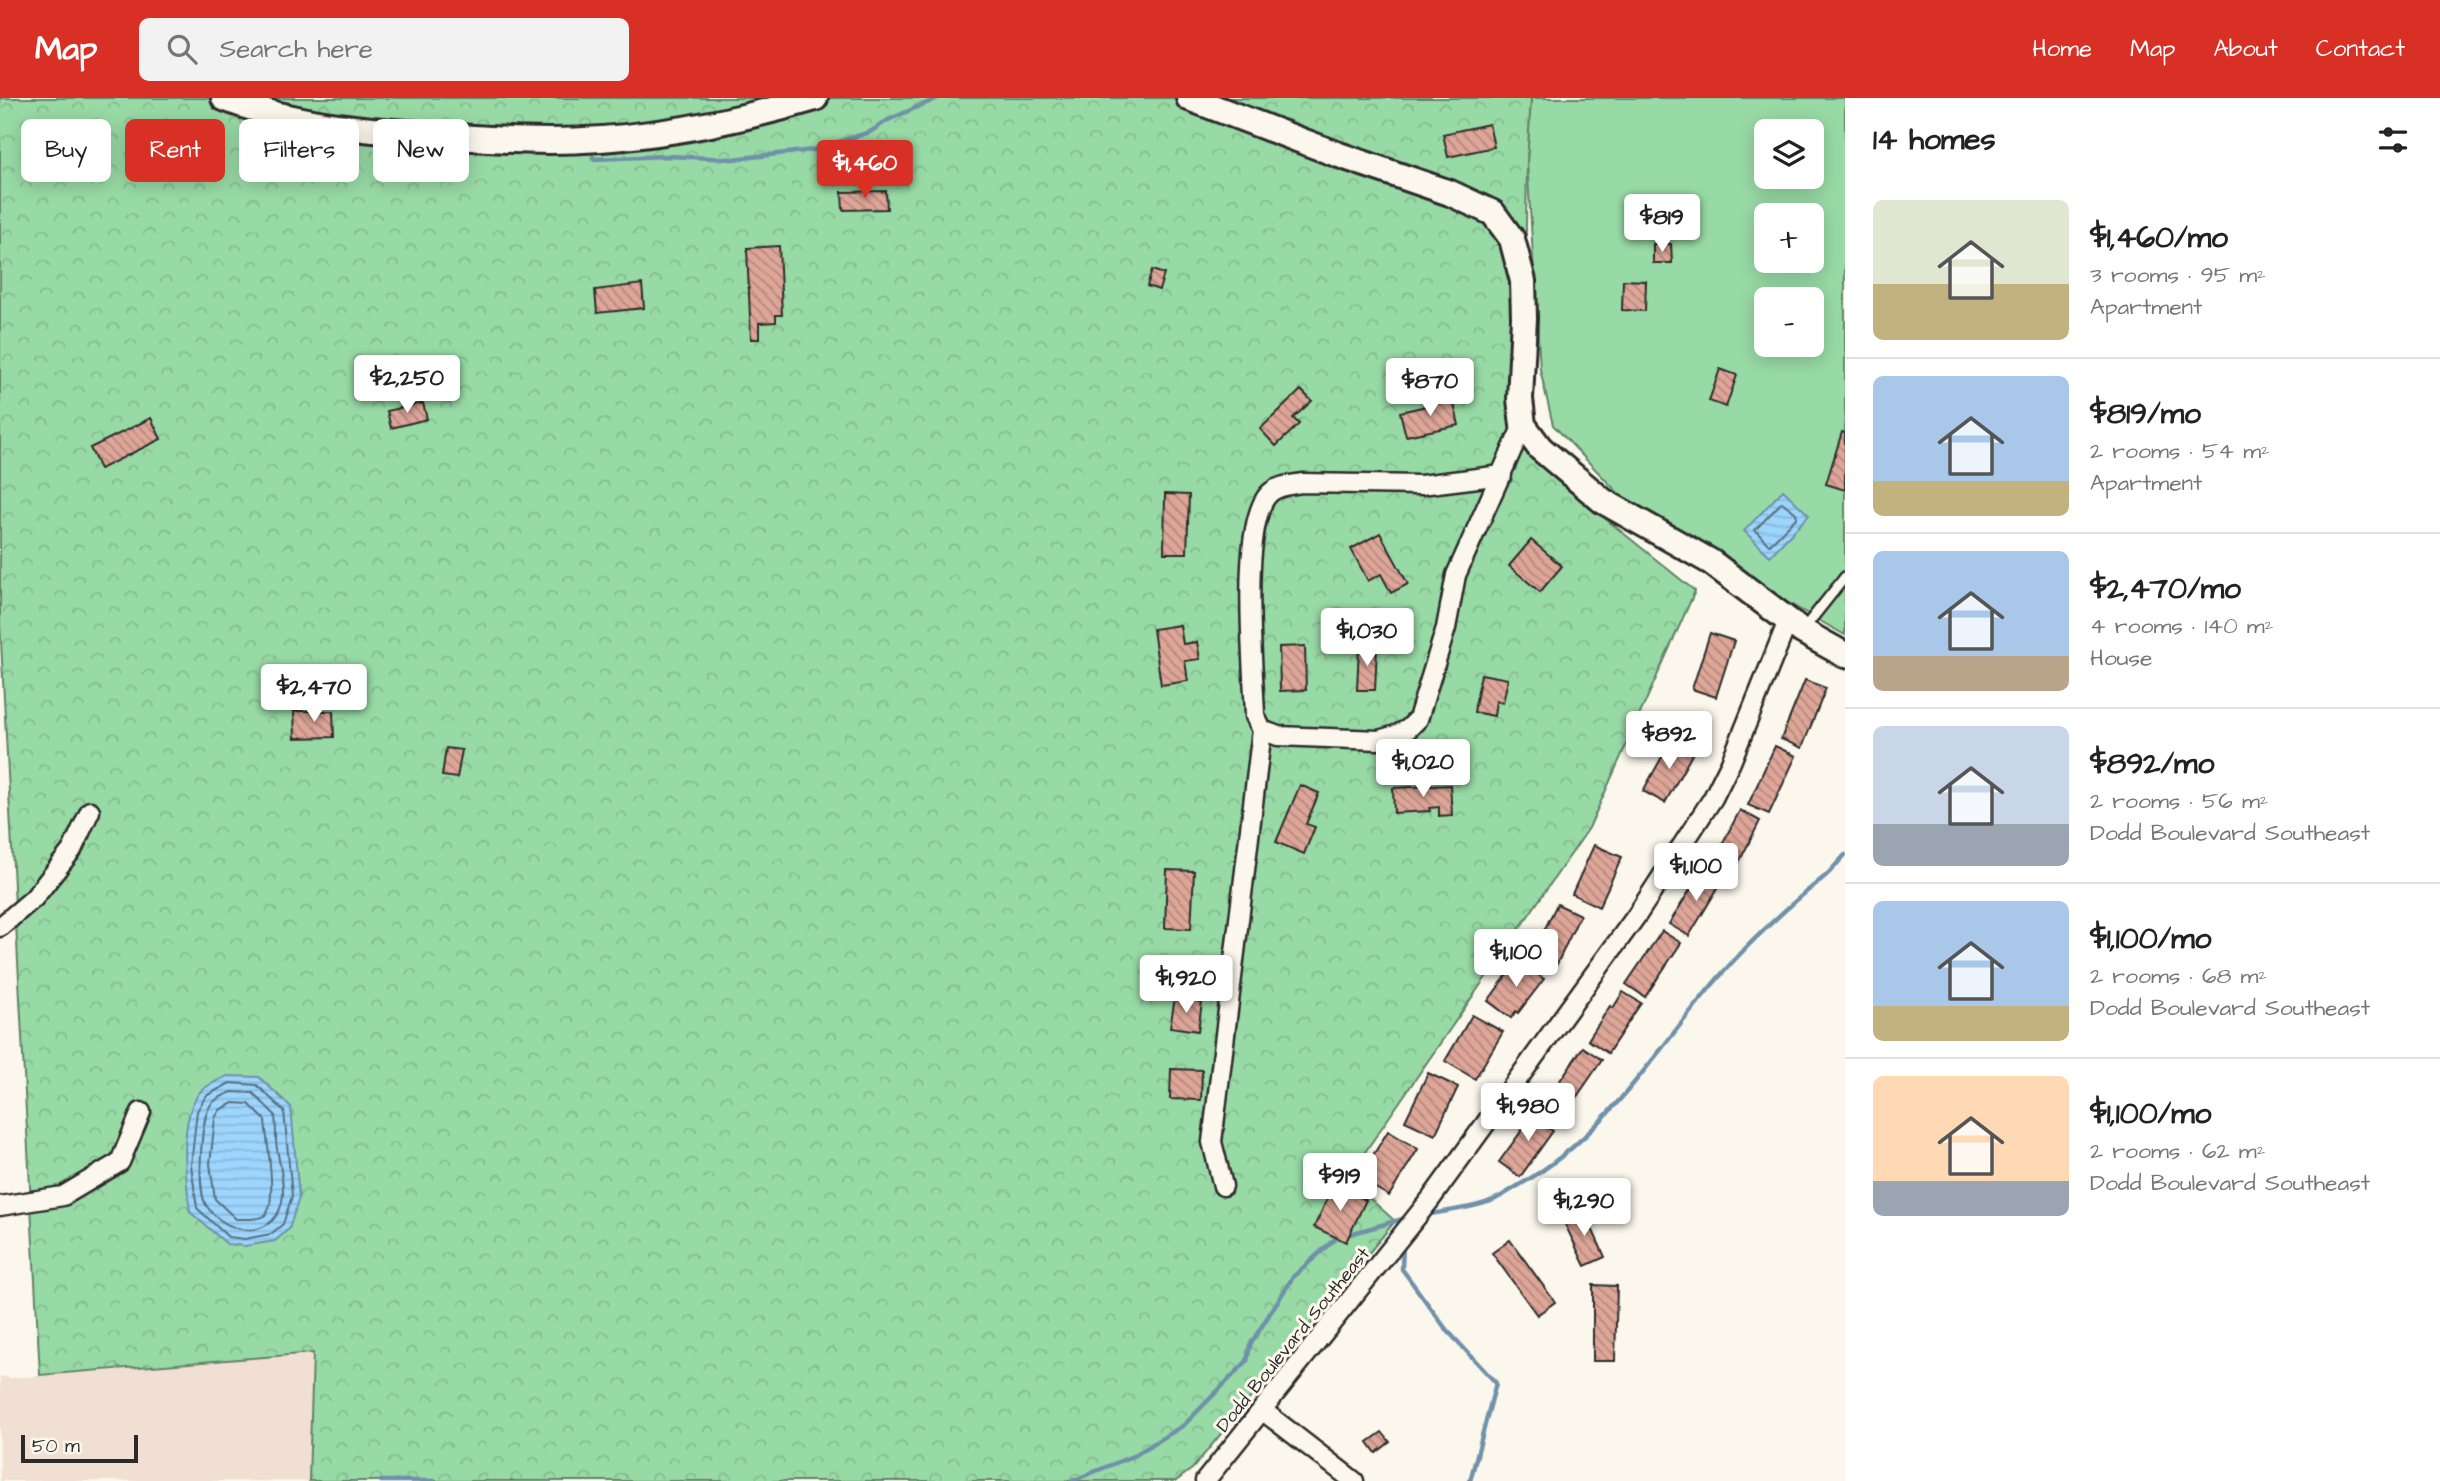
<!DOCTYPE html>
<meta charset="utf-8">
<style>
body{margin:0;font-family:"Architects Daughter",sans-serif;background:#f2f2f2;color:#222;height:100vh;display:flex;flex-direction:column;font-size:26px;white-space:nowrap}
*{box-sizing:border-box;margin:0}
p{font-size:23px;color:#767676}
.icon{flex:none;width:38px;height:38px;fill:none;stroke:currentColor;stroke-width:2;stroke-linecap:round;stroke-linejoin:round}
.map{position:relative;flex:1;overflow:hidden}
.sheet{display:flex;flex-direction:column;background:#fff;width:595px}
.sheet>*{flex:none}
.top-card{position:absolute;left:21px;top:21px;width:665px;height:63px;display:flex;gap:14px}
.fabs{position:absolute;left:1754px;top:21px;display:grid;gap:14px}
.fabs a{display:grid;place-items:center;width:70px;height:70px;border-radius:10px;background:#fff;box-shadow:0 4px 18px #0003;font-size:35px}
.scale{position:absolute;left:21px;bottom:18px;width:117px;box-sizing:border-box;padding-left:7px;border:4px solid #2b2b2b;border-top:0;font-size:19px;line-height:24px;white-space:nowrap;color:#2b2b2b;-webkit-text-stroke:5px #fbf7ec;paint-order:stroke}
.price{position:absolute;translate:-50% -60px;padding:0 16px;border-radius:7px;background:#fff;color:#222;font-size:23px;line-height:46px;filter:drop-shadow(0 2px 4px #0008)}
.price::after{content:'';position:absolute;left:50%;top:42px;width:21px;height:16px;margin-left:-10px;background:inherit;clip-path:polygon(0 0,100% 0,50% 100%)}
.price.current{background:#d93025;color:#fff}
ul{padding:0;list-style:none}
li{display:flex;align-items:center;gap:21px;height:175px;padding:0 28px}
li+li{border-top:2px solid #e0e0e0}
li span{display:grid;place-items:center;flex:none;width:196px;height:140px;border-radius:10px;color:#555}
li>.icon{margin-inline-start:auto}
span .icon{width:84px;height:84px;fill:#fffc;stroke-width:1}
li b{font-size:30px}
h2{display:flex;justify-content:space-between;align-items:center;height:84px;padding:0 28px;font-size:30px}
.pill{padding:0 24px;border-radius:10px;background:#fff;box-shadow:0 4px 18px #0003;font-size:24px;line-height:63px}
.pill.current{background:#d93025;color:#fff}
header{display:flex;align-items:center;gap:42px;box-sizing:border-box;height:98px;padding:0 35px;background:#d93025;color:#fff}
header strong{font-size:33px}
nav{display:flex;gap:38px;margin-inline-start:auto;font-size:24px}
.search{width:490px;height:63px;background:#f2f2f2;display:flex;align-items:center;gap:18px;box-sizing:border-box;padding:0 24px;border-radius:10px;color:#767676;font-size:26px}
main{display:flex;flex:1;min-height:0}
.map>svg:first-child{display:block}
</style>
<header>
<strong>Map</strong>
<div class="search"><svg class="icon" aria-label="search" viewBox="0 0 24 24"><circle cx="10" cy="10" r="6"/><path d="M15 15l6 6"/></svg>Search here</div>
<nav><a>Home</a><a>Map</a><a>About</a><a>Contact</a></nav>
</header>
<main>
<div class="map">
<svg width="1845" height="1383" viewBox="0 0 1845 1383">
<defs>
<pattern id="forest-crowns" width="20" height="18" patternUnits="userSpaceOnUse" patternTransform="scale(1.75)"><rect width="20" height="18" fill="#98daa5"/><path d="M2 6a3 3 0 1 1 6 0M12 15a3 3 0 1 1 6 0" fill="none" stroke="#83bb8e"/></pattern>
<pattern id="water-rules" width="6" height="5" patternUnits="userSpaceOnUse" patternTransform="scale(1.75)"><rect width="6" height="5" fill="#9dd5fd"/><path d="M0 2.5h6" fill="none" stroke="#87b7d9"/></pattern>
<pattern id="building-back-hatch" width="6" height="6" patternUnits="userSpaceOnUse" patternTransform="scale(1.75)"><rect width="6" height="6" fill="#dea698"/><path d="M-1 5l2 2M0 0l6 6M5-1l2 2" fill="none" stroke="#b4877c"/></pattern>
</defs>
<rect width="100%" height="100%" fill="#fbf7ec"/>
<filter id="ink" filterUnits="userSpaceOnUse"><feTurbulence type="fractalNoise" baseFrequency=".0143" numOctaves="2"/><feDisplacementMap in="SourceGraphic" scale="14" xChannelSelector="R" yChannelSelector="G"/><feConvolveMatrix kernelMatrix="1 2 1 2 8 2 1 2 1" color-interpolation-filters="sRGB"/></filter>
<g filter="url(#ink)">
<polygon fill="#f2dfd3" points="313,1255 309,1383 0,1383 0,1278 11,1280"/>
<path fill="#98daa5" stroke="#628268" stroke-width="2" fill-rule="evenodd" d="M1531,0H1845V537L1785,503L1619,396L1553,327L1540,271L1527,63ZM1766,33H1811V79H1766ZM1766,117H1811V163H1766ZM1766,201H1811V247H1766Z"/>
<polygon fill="url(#forest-crowns)" stroke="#628268" stroke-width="2" points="0,0 1531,0 1527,63 1523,327 1591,409 1695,493 1589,730 1347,1080 1395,1123 1193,1370 1176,1383 309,1383 313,1255 40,1277 0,525"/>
<g fill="url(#water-rules)" stroke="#6f91a9" stroke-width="2">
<polygon points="1783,392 1809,417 1770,458 1744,433"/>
<path d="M227,978L259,979L291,1009L299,1100L289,1131L275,1143L245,1148L227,1146L190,1114C186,1081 178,1023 199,995C205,987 219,983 227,978Z"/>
</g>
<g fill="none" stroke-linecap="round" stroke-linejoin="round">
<g stroke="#596f7f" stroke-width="2">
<polygon points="1782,404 1796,415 1797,419 1769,447 1755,432"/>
<polygon points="230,985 257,987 284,1013 292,1098 283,1126 271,1136 245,1141 228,1139 197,1110 191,1067 197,1013 206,998"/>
<path d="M232,994L253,995L275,1017C276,1026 276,1035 276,1044C278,1061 284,1079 283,1097C279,1143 227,1140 206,1107C197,1093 200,1023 210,1008C214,1001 224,997 232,994Z"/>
<path d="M233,1005L249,1006L265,1022C266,1040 279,1108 264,1118C257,1122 243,1121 236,1121L215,1101L210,1066L215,1020L220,1012Z"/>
</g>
<g stroke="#6f91a9" stroke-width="4.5">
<polyline points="593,59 593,61 667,58 733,61 813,52 870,34 888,22 938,0"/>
<path d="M1425,1117C1446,1113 1468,1111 1488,1104C1499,1101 1510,1092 1521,1086C1608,1036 1655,953 1719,879C1750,843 1786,810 1823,780C1831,774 1838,764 1845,757"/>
<polyline points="1403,1145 1402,1171 1446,1231 1496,1285 1470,1383"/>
<polyline points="381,1383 434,1383"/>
<polyline points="1072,1383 1135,1357 1184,1327 1247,1263 1250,1247 1293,1179 1336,1140 1406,1120"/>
</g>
</g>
<g fill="url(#building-back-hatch)" stroke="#2b2b2b" stroke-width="2">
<polygon points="1489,26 1494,49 1448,59 1443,36"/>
<polygon points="886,93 887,111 843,112 842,94"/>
<polygon points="1653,146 1671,146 1672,165 1653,165"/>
<polygon points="779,148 782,217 776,217 776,224 759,225 759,241 751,241 747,150"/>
<polygon points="1152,172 1164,176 1159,192 1147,188"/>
<polygon points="1623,182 1646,183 1645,213 1622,212"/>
<polygon points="642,186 644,210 597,215 595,192"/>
<polygon points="1720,271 1737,277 1726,309 1709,303"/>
<polygon points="1301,292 1312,303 1293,320 1299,326 1276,348 1260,331"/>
<polygon points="1453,302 1459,327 1406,338 1400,314"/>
<polygon points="423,305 427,321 391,330 387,313"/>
<polygon points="151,320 161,341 100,371 90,350"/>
<polygon points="1842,334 1845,335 1845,392 1826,386"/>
<polygon points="1165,396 1189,397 1187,455 1164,455"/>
<polygon points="1380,435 1408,486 1391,495 1381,476 1368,483 1351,451"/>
<polygon points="1531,442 1562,468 1540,494 1509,468"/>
<polygon points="1180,527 1183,546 1197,544 1200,561 1185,563 1188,583 1161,587 1153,531"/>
<polygon points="1710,535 1734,543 1716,599 1692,591"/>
<polygon points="1305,548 1306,592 1280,593 1279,549"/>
<polygon points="1359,548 1377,549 1375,592 1357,592"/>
<polygon points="1481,576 1508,581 1503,605 1496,603 1494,618 1474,614"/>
<polygon points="1805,582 1826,590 1802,650 1781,641"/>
<polygon points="294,613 333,613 334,639 295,640"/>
<polygon points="1672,641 1694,653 1665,705 1643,693"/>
<polygon points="1775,648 1796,658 1769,716 1748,707"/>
<polygon points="446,650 462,652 457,680 442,678"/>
<polygon points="1300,687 1319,695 1306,726 1315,729 1304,756 1276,744"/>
<polygon points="1450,687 1452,717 1439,718 1439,709 1429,710 1430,713 1394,715 1393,690"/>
<polygon points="1740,712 1760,723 1731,780 1710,769"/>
<polygon points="1594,747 1622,759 1599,809 1572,796"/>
<polygon points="1703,771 1722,783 1689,838 1669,826"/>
<polygon points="1167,772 1194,773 1191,831 1165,830"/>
<polygon points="1557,806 1580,817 1557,866 1533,855"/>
<polygon points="1662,833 1681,845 1645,899 1626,886"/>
<polygon points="1518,862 1544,881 1518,915 1516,913 1511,920 1488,903"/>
<polygon points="1623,894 1641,905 1608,955 1588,942 1610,908 1613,910"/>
<polygon points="1175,900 1202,904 1198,933 1170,929"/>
<polygon points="1472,917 1503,934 1475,981 1445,963"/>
<polygon points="1583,949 1602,962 1567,1013 1548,1000"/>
<polygon points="1171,971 1202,972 1201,1002 1170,1001"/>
<polygon points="1428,975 1458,989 1435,1037 1405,1023"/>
<polygon points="1538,1010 1553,1021 1547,1029 1553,1033 1520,1079 1499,1064"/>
<polygon points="1388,1033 1418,1051 1389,1098 1359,1080"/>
<polygon points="1334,1087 1366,1102 1346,1144 1314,1129"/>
<polygon points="1584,1113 1605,1159 1585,1168 1563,1122"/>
<polygon points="1510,1142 1555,1204 1537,1217 1492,1155"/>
<polygon points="1593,1187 1617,1188 1615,1263 1593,1263"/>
<polygon points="1382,1334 1390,1344 1376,1355 1368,1344"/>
</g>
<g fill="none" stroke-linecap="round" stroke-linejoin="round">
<defs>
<polyline id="lane" points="1802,533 1845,479"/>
<g id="street">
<path d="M1502,377L1421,387L1302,385C1291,387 1280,387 1271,394C1238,420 1254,575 1255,618L1262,632L1278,638L1379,642L1396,637L1408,631L1418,621L1446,530L1456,477L1523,327"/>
<polyline points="0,829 34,800 72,752 90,713"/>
<polyline points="1223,1088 1212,1044 1262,632"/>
<polyline points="0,1108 63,1098 120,1064 141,1014"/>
<polyline points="1262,1312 1354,1383"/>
<polyline points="1205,1383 1430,1102 1637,817 1713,700 1731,664 1788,523"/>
</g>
<g id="secondary">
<path d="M224,0C282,23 345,30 406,35C454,39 501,43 549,43C637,43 731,25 815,0"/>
<polyline points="1189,0 1339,57 1450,95 1493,115 1512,141 1523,183 1524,220 1520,301 1523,327 1540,350 1603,403 1711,464 1802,533 1845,557"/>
</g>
</defs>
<use href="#lane" stroke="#2b2b2b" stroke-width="14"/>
<use href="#street" stroke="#2b2b2b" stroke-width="23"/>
<use href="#secondary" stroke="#2b2b2b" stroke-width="30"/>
<use href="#lane" stroke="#fbf7ec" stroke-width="9"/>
<use href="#street" stroke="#fbf7ec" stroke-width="18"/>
<use href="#secondary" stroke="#fbf7ec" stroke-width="24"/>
</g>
</g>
<g text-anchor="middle" stroke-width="6" stroke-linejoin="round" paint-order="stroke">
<g font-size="19" fill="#2b2b2b" stroke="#fbf7ec">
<text transform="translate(1292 1241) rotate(-51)" y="7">Dodd Boulevard Southeast</text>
</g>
</g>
</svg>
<div class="fabs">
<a><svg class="icon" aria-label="layers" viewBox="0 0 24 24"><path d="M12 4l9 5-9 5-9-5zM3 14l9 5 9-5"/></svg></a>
<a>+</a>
<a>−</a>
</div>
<div class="scale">50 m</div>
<b class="price current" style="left:865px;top:102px">$1,460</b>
<b class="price" style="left:1662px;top:156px">$819</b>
<b class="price" style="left:407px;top:317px">$2,250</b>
<b class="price" style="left:1430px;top:320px">$870</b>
<b class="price" style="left:1367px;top:570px">$1,030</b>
<b class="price" style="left:314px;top:626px">$2,470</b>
<b class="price" style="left:1669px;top:673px">$892</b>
<b class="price" style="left:1423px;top:701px">$1,020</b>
<b class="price" style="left:1696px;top:805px">$1,100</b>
<b class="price" style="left:1516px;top:891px">$1,100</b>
<b class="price" style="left:1186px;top:917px">$1,920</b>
<b class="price" style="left:1528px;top:1045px">$1,980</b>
<b class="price" style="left:1340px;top:1115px">$919</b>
<b class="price" style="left:1584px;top:1140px">$1,290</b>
<div class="top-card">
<a class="pill">Buy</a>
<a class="pill current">Rent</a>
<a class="pill">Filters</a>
<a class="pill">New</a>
</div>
</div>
<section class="sheet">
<h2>14 homes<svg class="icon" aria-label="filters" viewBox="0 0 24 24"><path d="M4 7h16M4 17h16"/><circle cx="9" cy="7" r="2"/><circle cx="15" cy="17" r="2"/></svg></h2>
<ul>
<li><span style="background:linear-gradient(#dfe7d0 60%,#c2b280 0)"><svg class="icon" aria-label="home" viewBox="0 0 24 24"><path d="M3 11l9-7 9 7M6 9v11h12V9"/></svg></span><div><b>$1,460/mo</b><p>3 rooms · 95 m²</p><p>Apartment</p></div></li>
<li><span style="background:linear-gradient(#a9c7e8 75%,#c2b280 0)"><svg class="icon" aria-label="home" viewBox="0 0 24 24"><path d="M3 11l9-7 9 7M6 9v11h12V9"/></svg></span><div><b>$819/mo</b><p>2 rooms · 54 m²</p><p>Apartment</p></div></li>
<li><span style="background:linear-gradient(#a9c7e8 75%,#b9a48a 0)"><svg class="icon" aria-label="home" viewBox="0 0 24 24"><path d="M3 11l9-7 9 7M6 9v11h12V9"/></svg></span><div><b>$2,470/mo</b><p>4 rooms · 140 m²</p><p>House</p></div></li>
<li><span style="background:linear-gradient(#c9d6e8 70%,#9aa5b1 0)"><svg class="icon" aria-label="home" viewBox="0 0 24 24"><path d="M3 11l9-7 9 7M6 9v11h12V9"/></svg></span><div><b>$892/mo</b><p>2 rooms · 56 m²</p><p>Dodd Boulevard Southeast</p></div></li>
<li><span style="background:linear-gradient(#a9c7e8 75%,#c2b280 0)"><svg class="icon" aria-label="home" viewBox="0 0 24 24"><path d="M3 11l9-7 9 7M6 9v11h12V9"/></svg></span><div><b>$1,100/mo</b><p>2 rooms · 68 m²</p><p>Dodd Boulevard Southeast</p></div></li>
<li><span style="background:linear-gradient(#ffd9b3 75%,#9aa5b1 0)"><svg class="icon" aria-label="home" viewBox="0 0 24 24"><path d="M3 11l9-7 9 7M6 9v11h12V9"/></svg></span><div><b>$1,100/mo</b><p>2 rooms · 62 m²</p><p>Dodd Boulevard Southeast</p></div></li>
</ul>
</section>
</main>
